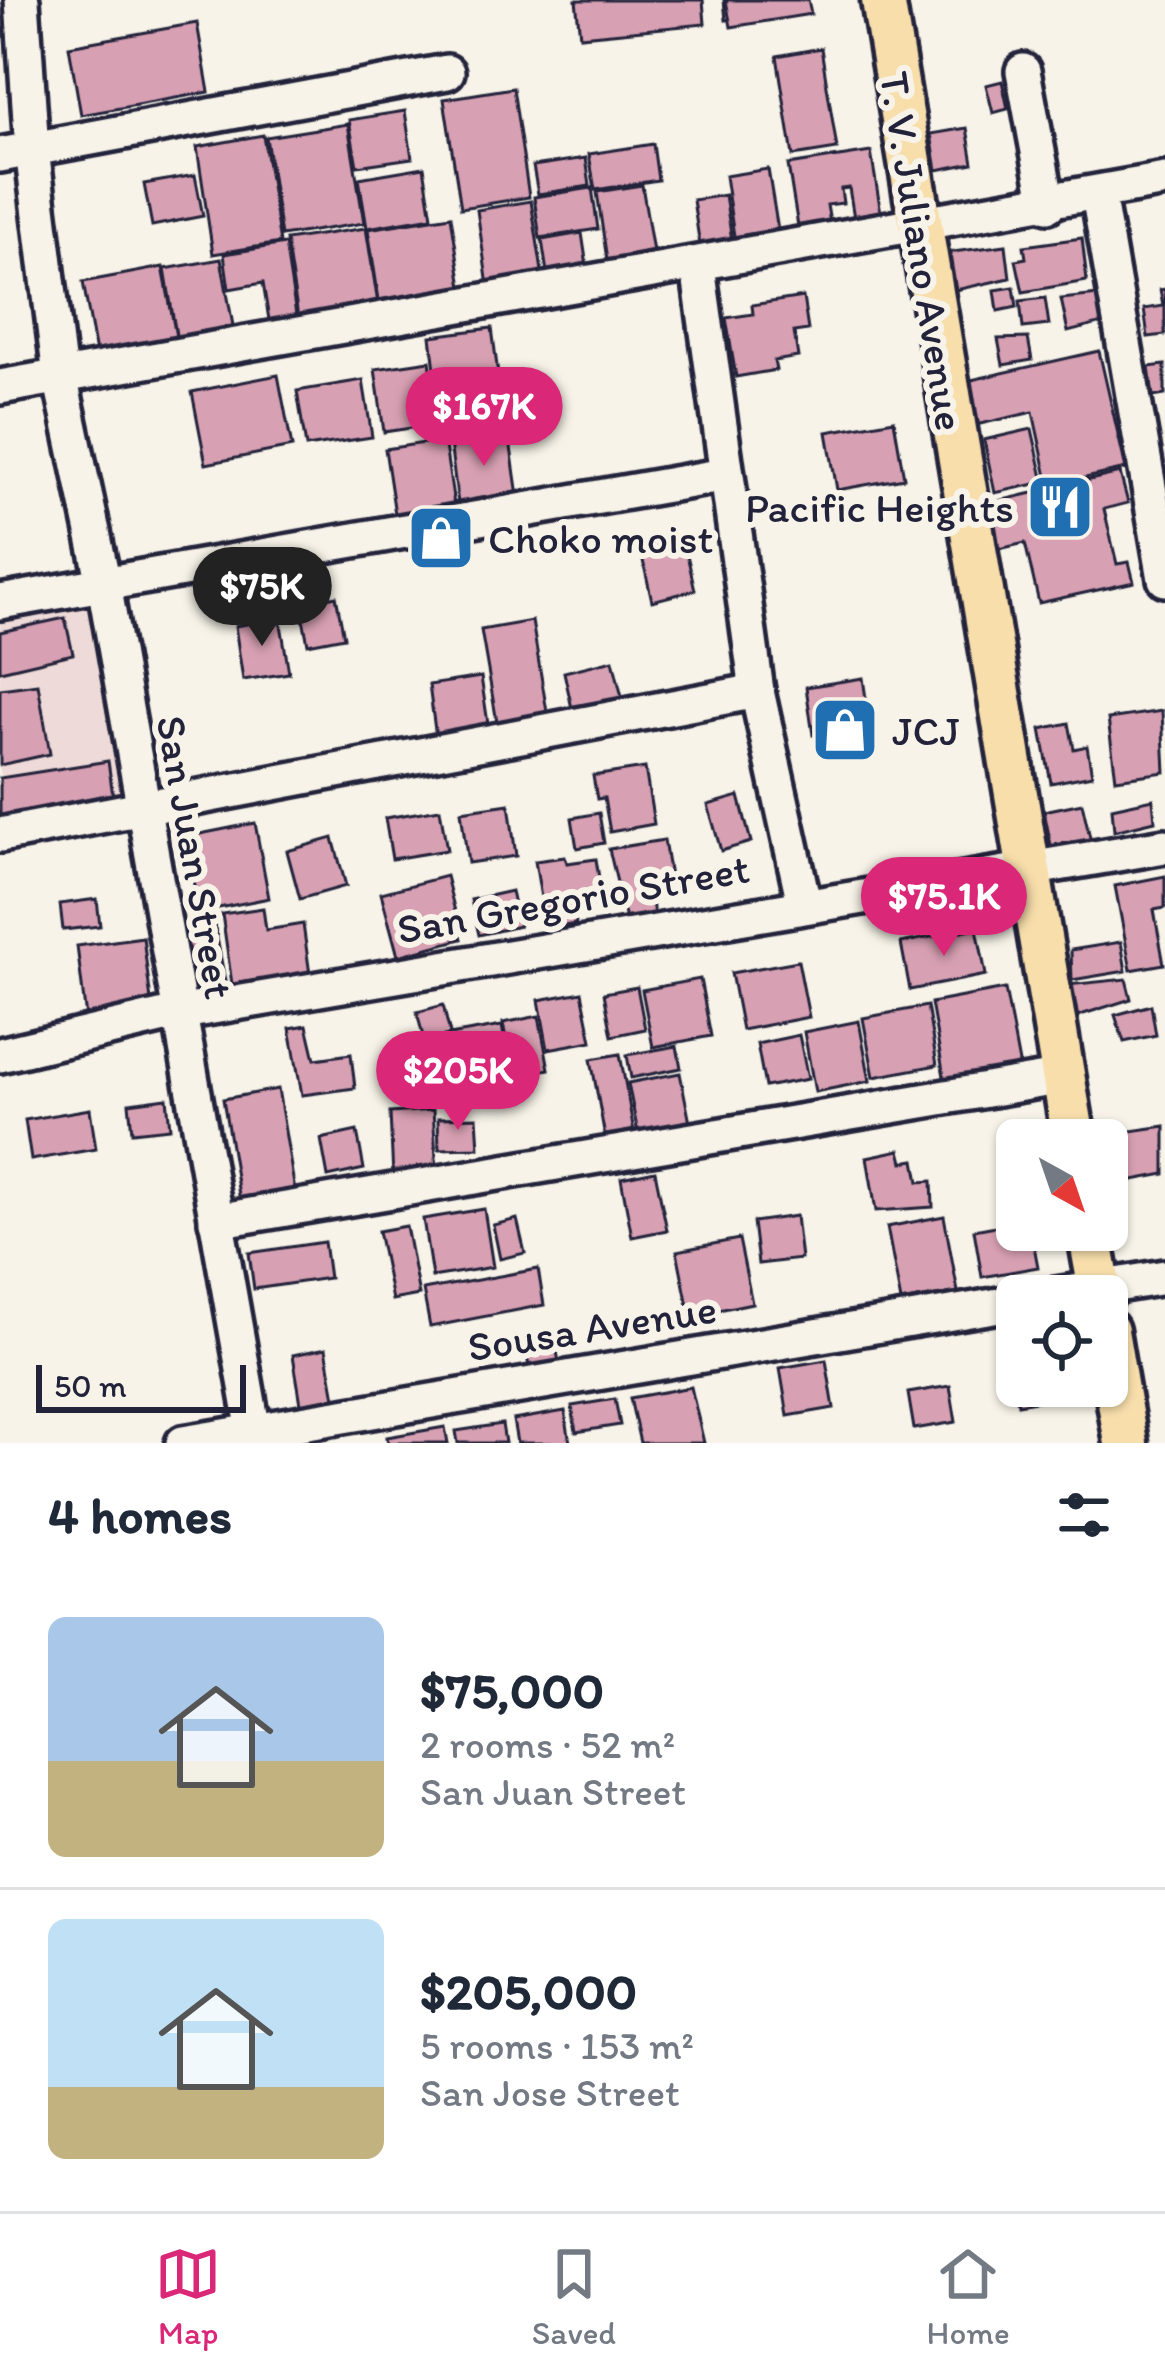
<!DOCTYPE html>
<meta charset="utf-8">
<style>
body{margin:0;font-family:Itim,sans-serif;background:#f2f2f3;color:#1f2937;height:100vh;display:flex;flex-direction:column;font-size:45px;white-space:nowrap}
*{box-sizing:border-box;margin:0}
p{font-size:39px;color:#747a83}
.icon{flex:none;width:66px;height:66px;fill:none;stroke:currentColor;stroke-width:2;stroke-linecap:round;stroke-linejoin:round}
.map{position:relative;height:1443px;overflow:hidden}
.details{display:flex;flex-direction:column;background:#fff;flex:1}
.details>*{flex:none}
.needle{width:78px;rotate:140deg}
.tools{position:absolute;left:996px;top:1119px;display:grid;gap:24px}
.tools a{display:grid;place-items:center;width:132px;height:132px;border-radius:18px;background:#fff;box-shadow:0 3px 9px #0004;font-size:60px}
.scale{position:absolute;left:36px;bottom:30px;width:210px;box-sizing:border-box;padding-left:12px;border:6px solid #22223b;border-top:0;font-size:33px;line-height:42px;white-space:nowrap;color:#22223b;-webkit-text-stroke:9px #f7f3e8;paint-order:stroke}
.price{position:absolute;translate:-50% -102px;padding:0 27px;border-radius:42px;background:#db2777;color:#fff;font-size:39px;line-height:78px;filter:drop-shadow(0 3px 6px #0008)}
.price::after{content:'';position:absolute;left:50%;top:72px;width:36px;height:27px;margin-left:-18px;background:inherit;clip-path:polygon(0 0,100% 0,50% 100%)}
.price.current{background:#222;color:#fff}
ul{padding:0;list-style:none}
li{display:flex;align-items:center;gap:36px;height:300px;padding:0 48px}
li+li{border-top:3px solid #e0e1e3}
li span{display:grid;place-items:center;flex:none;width:336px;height:240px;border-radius:18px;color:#555}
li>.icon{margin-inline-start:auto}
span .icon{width:144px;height:144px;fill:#fffc;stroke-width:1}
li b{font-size:51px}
h2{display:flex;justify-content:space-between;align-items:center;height:144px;padding:0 48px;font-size:51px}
.dock{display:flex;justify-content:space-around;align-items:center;height:168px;border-top:3px solid #e0e1e3;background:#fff;font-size:33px;color:#747a83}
.dock a{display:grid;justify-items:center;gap:6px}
.dock .current{color:#db2777}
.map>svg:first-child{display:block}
</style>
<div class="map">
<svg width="1165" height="1443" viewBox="0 0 1165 1443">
<rect width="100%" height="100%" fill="#f7f3e8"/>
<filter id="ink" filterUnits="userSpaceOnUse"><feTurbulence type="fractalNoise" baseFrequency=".00833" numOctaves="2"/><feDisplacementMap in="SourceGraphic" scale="24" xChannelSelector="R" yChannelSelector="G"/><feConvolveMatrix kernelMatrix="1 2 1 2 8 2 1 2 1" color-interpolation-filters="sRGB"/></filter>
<g filter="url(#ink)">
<polygon fill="#eedad8" points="92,603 126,809 0,829 0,618"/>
<g fill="#d8a1b3" stroke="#22223b" stroke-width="3">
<polygon points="576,0 703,0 705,24 580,36"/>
<polygon points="724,0 776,0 778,15 726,20"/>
<polygon points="726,0 808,0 811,14 731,27"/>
<polygon points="197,23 209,92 81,115 69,46"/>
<polygon points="821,48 837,149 793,156 777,56"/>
<polygon points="1002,81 1008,109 993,113 986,85"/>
<polygon points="513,88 529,197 461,208 444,99"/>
<polygon points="405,111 412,158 357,166 349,120"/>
<polygon points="348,124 364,223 281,236 266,137"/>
<polygon points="967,128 973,163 937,170 931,134"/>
<polygon points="263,135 280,243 213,254 197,147"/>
<polygon points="653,144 658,180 595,190 589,154"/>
<polygon points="871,152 884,231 857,236 849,188 841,189 843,203 827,205 833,240 801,245 788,165"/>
<polygon points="586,158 590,186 538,194 533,166"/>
<polygon points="424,167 432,217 367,228 359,178"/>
<polygon points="768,169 781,249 737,256 725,176"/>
<polygon points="195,175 203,216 152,226 144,184"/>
<polygon points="642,185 653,252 607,260 597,192"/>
<polygon points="592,188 598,229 540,238 534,197"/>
<polygon points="725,195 734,254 702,259 693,200"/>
<polygon points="531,201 544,284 489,293 477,210"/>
<polygon points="451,216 462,287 379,300 368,229"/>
<polygon points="366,228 379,310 299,323 286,240"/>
<polygon points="582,233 588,273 548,279 542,240"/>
<polygon points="1082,238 1087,281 1023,292 1016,260 1026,258 1024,246"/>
<polygon points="285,244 298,328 271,332 263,283 229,289 224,254"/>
<polygon points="1006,245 1010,278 951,291 945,253"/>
<polygon points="221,259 235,337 178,347 165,269"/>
<polygon points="163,267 179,353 98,364 83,282"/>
<polygon points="1014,287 1017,307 998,311 995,290"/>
<polygon points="1165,289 1165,335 1148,337 1144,309 1163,306 1160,290"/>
<polygon points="1099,295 1103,323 1068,332 1061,299"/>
<polygon points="803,297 808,330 794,332 798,357 774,361 776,370 736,377 726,318 753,314 752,305"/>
<polygon points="1045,298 1049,325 1023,328 1020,301"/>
<polygon points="492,328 503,413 441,421 431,336"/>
<polygon points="1028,338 1032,360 1003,365 998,339"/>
<polygon points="1099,351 1126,469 1049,486 1033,412 976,425 967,381"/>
<polygon points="430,361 439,424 384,432 375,369"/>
<polygon points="1165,365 1165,395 1153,397 1149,367"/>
<polygon points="278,375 292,447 206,464 192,392"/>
<polygon points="363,380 372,437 306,447 297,391"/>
<polygon points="894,420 904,478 837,490 827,432"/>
<polygon points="508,426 519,503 459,511 449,435"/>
<polygon points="1032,429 1044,482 995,493 984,440"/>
<polygon points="444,440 454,504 395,514 385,449"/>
<polygon points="1120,473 1128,503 1104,509 1117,564 1129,562 1134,582 1039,603 1025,543 999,549 985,504"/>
<polygon points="683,537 695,590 652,601 640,547"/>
<polygon points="336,596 344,637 308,644 300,603"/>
<polygon points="65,618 73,654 0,671 0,632"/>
<polygon points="280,618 289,673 243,680 235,626"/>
<polygon points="532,621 548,718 498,728 481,630"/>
<polygon points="613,660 625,710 575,722 564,672"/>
<polygon points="481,677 489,730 436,738 429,685"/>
<polygon points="863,678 870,726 813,735 806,687"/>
<polygon points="38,684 50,754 0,765 0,689"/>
<polygon points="1162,711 1165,772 1116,779 1108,719"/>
<polygon points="1069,723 1074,749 1087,746 1092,775 1051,783 1041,729"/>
<polygon points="108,761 115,810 0,831 0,778"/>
<polygon points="645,768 654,824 610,832 604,798 597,799 593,776"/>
<polygon points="739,796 751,842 721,851 708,805"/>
<polygon points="1153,799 1155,821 1114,831 1112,808"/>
<polygon points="1082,803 1091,842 1052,850 1044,811"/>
<polygon points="509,804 516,856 468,863 461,811"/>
<polygon points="440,809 447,850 392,859 385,818"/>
<polygon points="599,813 604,843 577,848 572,818"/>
<polygon points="255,823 269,898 199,912 185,837"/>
<polygon points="333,838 346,886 300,899 287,851"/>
<polygon points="664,840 673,896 652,900 655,925 628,928 609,849"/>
<polygon points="565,857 567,863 596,859 603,904 574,908 576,924 546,929 535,861"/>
<polygon points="446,876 462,939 398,956 381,893"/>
<polygon points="1165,876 1165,908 1154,910 1164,964 1131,970 1115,886"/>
<polygon points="511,891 519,926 479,935 471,900"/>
<polygon points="97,899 100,926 63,930 60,904"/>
<polygon points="263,908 266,930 303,924 311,982 233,991 222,914"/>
<polygon points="214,921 227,992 196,998 184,927"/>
<polygon points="977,928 986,975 910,990 901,943"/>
<polygon points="143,937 152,1009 86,1018 77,946"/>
<polygon points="1121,942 1126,971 1072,980 1071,950"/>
<polygon points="798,961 809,1017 742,1030 731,973"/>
<polygon points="700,979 711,1036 653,1047 642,990"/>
<polygon points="1126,979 1131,999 1071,1018 1067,985"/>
<polygon points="637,987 645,1029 612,1036 604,993"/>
<polygon points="1005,989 1021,1074 946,1088 931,1003"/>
<polygon points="582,992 592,1041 548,1049 539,1000"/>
<polygon points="443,1005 452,1042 426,1049 417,1012"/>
<polygon points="1151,1005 1156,1035 1124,1042 1115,1015"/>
<polygon points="927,1006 937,1065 874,1077 863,1018"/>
<polygon points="539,1016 549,1069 513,1076 503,1023"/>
<polygon points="859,1021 870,1081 815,1092 804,1032"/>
<polygon points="307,1025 315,1059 351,1054 355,1088 302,1095 290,1028"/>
<polygon points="502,1026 511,1074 453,1086 444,1036"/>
<polygon points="799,1035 808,1079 765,1087 757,1044"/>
<polygon points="677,1046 681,1068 631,1078 627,1055"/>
<polygon points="620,1054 636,1143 607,1148 591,1059"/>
<polygon points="680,1073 692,1133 640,1143 628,1083"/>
<polygon points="278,1089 295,1191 240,1201 223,1099"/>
<polygon points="167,1098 170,1128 132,1132 129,1103"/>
<polygon points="90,1109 96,1149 31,1160 25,1120"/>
<polygon points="433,1110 437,1174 393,1177 390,1113"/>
<polygon points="477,1117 479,1148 439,1149 438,1118"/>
<polygon points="1165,1126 1165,1174 1107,1185 1107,1140 1097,1136"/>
<polygon points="357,1131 364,1169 328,1177 321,1139"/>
<polygon points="900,1150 903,1162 915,1160 919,1182 932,1181 933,1207 876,1211 867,1157"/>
<polygon points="655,1171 667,1230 632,1237 621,1178"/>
<polygon points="484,1209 493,1267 432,1277 423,1219"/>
<polygon points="796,1216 801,1259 758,1264 753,1222"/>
<polygon points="944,1216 958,1292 901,1302 887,1227"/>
<polygon points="517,1219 525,1253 500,1259 493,1225"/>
<polygon points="1017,1222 1017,1230 1031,1230 1038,1267 982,1277 974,1230"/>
<polygon points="406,1226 419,1295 392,1300 378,1231"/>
<polygon points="739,1239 752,1303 690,1316 677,1251"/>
<polygon points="324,1242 329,1278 254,1289 249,1253"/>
<polygon points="538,1269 544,1305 430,1327 423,1290"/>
<polygon points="554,1335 559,1362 529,1368 525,1340"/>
<polygon points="1017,1341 1017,1386 1069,1386 1071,1395 1018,1404 1007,1343"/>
<polygon points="326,1348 335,1398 301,1404 293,1355"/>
<polygon points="826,1360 834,1408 788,1416 780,1368"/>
<polygon points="950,1386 956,1422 914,1429 908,1393"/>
<polygon points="691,1387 704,1443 640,1443 630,1398"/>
<polygon points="615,1399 620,1425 576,1432 572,1406"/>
<polygon points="565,1411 570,1443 517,1443 513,1420"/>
<polygon points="502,1424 505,1443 458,1443 456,1431"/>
<polygon points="445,1427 448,1443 388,1443 387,1437"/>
</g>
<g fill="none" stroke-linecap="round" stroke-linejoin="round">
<defs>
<g id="minor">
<polyline points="22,0 32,150 60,376 104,584 256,1443"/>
<polyline points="1023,71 1048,205"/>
<polyline points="0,155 447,72"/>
<polyline points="1098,194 1165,579"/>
<polyline points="698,267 757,691 804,903"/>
<polyline points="0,387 1165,180"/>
<polyline points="0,602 725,475"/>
<polyline points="0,835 757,691"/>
<polyline points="0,1055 177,1013 1165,846"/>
<polyline points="216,1221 1063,1077"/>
<polyline points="1050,1296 1165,1277"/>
<polyline points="183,1443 1017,1302"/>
</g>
<g id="major">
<polyline points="883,0 1074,1140"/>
<polyline points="1089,1230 1101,1296"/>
<polyline points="1107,1331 1126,1443"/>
</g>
</defs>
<use href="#minor" stroke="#22223b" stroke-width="42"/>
<use href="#major" stroke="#22223b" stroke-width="51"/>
<use href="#minor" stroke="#f7f3e8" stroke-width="33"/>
<use href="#major" stroke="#f8deab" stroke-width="42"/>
</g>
</g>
<defs>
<symbol id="restaurant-square" viewBox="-11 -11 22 22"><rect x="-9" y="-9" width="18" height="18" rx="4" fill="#1f6fb2" stroke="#f7f3e8"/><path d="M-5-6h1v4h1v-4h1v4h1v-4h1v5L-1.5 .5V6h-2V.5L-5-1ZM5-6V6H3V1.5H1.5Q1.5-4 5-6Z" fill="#fff"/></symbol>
<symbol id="shop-square" viewBox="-11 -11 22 22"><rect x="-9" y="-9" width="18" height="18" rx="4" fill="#1f6fb2" stroke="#f7f3e8"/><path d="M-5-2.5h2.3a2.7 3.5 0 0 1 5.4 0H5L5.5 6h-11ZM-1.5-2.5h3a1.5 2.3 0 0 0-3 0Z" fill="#fff"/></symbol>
</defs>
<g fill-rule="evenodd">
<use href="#restaurant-square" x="1022" y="469" width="76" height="76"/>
<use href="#shop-square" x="403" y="500" width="76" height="76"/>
<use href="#shop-square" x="807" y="692" width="76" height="76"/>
</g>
<g text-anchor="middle" stroke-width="12" stroke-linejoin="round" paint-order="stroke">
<g font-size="42" fill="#22223b" stroke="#f7f3e8">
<text transform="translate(923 251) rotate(81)" y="15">T. V. Juliano Avenue</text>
<text transform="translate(196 857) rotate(80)" y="15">San Juan Street</text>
<text transform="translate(573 898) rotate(-10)" y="15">San Gregorio Street</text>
<text transform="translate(592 1327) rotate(-9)" y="15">Sousa Avenue</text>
</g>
<g font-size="42" fill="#22223b" stroke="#f7f3e8" text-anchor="start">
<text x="1014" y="522" text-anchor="end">Pacific Heights</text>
<text x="488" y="553">Choko moist</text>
<text x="892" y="745">JCJ</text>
</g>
</g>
</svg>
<div class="tools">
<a><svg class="needle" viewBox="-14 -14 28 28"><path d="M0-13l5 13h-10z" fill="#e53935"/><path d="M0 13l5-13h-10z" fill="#747a83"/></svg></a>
<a><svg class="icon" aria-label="locate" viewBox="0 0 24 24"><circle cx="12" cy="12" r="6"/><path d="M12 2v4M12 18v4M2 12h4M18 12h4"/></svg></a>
</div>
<div class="scale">50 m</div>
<b class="price" style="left:484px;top:469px">$167K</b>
<b class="price current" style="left:262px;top:649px">$75K</b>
<b class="price" style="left:944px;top:959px">$75.1K</b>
<b class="price" style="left:458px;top:1133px">$205K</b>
</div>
<section class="details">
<h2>4 homes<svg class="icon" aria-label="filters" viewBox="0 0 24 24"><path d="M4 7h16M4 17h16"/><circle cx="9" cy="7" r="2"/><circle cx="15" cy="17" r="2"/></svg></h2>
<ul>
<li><span style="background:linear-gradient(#a9c7e8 60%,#c2b280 0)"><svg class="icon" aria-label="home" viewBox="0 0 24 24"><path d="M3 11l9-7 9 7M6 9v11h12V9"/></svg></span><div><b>$75,000</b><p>2 rooms · 52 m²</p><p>San Juan Street</p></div></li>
<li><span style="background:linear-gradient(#bfe0f5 70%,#c2b280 0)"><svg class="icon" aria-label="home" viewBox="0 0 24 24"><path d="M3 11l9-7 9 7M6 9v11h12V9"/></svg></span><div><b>$205,000</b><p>5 rooms · 153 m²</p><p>San Jose Street</p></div></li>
</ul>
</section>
<nav class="dock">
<a class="current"><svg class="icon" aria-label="map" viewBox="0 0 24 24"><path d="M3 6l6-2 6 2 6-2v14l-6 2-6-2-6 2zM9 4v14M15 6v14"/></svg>Map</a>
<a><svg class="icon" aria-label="saved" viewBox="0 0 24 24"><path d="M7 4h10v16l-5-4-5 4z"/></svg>Saved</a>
<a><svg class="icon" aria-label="home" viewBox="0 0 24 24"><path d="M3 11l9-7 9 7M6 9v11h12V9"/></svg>Home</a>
</nav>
